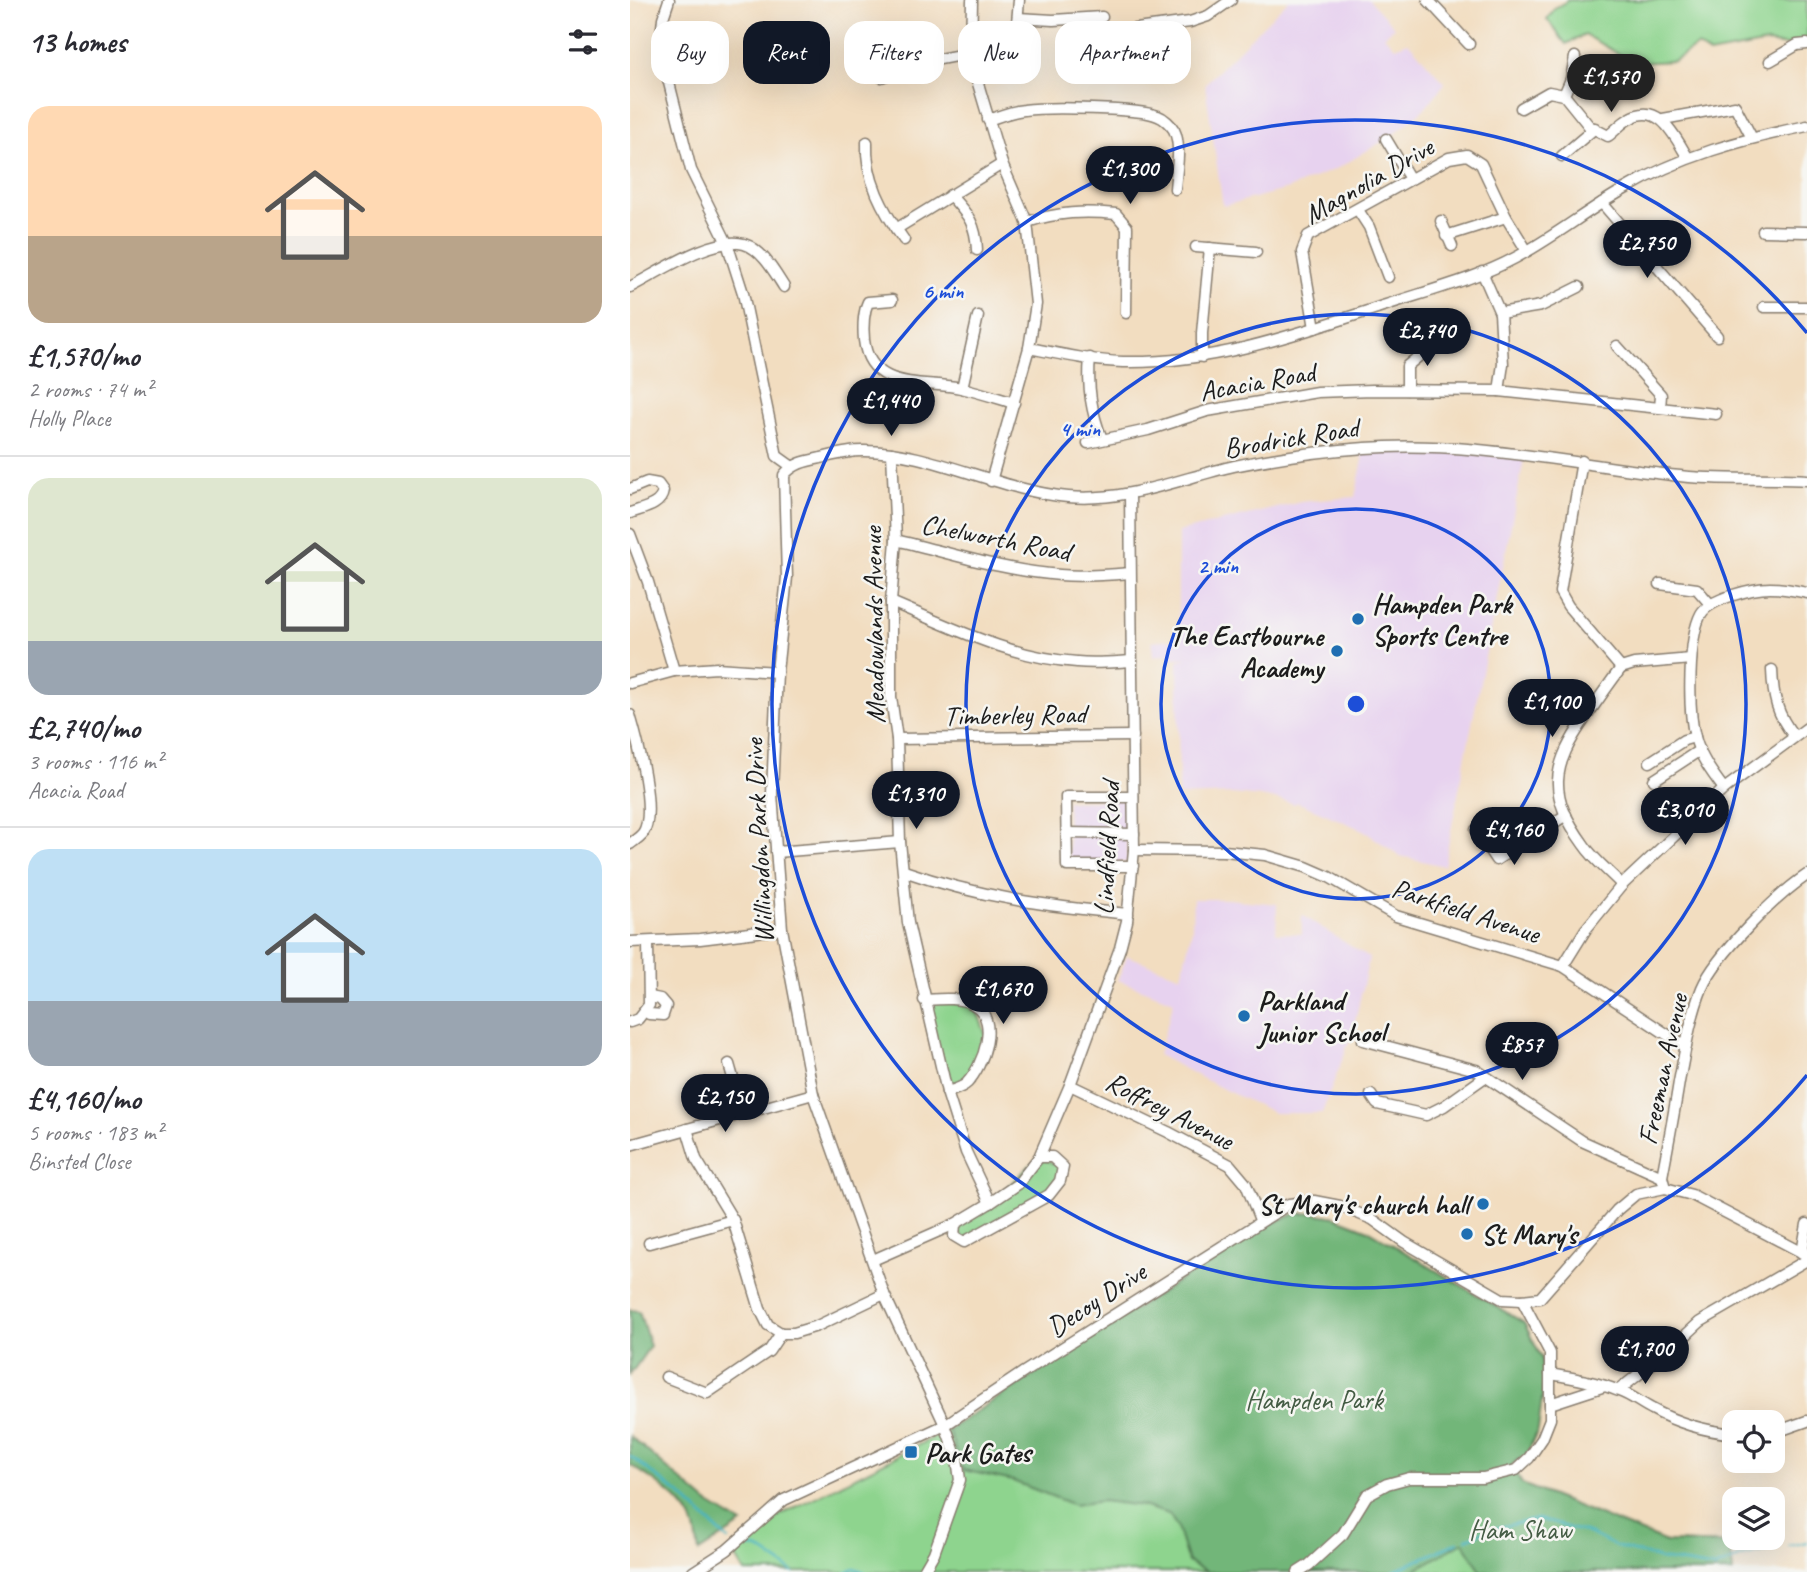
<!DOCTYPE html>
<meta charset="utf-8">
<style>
body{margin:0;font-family:Caveat,sans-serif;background:#f7f7f7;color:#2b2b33;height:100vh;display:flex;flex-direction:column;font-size:26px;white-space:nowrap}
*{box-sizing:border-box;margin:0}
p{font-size:23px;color:#7c7c81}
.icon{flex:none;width:38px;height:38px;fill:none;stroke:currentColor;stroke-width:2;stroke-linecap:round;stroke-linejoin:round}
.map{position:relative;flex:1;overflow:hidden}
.details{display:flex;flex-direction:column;background:#fff;width:630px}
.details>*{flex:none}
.banner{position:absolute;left:21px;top:21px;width:665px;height:63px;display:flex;gap:14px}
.fabs{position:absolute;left:1092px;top:1410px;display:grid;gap:14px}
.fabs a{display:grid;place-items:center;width:63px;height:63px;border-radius:14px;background:#fff;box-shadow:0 7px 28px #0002;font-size:35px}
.price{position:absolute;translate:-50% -60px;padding:0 16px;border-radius:24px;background:#111827;color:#fff;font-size:23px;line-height:46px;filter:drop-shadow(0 2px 4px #0008)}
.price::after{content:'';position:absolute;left:50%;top:42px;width:21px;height:16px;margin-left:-10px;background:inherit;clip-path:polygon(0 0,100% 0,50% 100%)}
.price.selected{background:#222;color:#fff}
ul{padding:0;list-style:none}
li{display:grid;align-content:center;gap:14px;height:371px;padding:0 28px}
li+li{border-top:2px solid #e1e1e2}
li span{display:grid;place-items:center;height:217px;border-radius:21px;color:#555}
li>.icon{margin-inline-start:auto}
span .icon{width:126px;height:126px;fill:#fffc;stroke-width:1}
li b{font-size:30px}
h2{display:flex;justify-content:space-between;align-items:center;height:84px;padding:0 28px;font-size:30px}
.pill{padding:0 24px;border-radius:21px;background:#fff;box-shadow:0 7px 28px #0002;font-size:24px;line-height:63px}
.pill.selected{background:#111827;color:#fff}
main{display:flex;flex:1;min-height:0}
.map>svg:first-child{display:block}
</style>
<main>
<section class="details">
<h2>13 homes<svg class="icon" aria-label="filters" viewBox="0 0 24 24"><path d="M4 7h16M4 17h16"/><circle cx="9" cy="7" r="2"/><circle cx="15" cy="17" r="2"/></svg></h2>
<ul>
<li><span style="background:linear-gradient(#ffd9b3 60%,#b9a48a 0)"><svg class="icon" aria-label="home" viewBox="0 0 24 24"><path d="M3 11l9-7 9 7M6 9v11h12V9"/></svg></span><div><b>£1,570/mo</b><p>2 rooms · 74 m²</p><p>Holly Place</p></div></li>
<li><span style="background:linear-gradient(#dfe7d0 75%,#9aa5b1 0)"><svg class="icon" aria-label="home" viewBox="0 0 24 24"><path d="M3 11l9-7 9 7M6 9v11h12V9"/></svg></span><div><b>£2,740/mo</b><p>3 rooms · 116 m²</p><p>Acacia Road</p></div></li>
<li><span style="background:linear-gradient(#bfe0f5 70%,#9aa5b1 0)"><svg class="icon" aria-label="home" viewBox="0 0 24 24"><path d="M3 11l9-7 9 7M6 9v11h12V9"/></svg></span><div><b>£4,160/mo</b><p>5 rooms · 183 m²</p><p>Binsted Close</p></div></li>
</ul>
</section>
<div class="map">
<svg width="1177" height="1572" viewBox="0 0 1177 1572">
<rect width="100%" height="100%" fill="#f6f6f2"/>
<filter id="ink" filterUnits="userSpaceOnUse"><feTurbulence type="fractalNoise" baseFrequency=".0143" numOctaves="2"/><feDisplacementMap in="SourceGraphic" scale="14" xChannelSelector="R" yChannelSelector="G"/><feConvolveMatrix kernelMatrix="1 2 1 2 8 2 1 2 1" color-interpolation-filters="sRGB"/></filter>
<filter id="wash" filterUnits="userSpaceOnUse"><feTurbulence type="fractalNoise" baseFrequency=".00686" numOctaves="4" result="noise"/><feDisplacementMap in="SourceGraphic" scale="28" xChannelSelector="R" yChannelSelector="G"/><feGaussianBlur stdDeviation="1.57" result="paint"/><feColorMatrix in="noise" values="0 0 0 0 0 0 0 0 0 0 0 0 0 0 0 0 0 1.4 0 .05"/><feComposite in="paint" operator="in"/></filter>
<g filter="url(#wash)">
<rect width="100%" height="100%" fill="#f2ddc0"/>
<g fill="#e7d2ef">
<polygon points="659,0 739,0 764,27 754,36 765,47 778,42 815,83 797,106 779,122 761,136 710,167 658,189 593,206 575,84"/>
<polygon points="730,451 895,454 814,866 770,856 733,830 667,802 665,804 641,798 604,794 549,796 548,660 557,658 540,658 538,654 523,657 522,641 548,639 548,532 671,502 725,497 733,460"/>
<polygon points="495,800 497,862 439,864 437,801"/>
<polygon points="563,899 597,899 647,904 646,933 672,934 672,915 739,958 723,1031 692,1113 645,1113 597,1091 528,1055 544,1001 488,980 497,956 551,976 562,930"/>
</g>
<g fill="#8ed48e" stroke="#557855" stroke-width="2">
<polygon points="939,0 1177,0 1177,40 1156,46 1137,43 1079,54 1067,46 1044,61 1005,63 955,35 936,44 917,19 925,8"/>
<polygon points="294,1000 345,1005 357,1038 335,1085 317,1092"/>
<polygon points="409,1157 433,1167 419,1195 334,1242 325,1224 360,1203"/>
<polygon points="683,1213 705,1217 736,1229 894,1323 912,1359 914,1384 912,1402 881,1465 892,1484 1036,1542 1100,1544 1103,1572 115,1572 103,1552 118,1543 144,1518 318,1430 632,1227 665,1214"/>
</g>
<g fill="#72b679" stroke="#47694a" stroke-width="2">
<polygon points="683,1213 705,1217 736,1229 894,1323 912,1359 914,1384 908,1430 897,1454 881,1465 892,1484 1036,1542 1100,1544 1103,1572 852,1572 833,1542 781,1572 577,1572 558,1562 547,1527 539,1514 512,1506 472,1501 444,1505 383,1481 333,1470 318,1430 632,1227 665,1214"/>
<polygon points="0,1310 9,1311 20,1346 0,1375"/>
<path d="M0,1436L76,1502L112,1524L69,1552C67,1543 67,1533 64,1525C57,1502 20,1477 0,1465Z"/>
</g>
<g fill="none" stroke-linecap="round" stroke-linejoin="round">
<g stroke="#45b4bf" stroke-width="2.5">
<polyline points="0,1456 53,1497 98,1540"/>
<polyline points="836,1539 856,1530 908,1519 961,1534 985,1546 1030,1559 1085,1568 1112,1557 1145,1549"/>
<polyline points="110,1545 129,1549 163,1572"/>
<polyline points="1159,1546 1177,1542"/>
<polyline points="216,1572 224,1568 235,1572"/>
<polyline points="762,1572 828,1542"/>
</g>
</g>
</g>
<g filter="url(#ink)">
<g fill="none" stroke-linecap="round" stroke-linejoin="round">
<defs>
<g id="minor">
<polyline points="39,0 33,18 30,47 61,170 97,243 113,293 147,456 161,466"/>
<polyline points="342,0 341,53 344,70 372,164 397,222 406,304 399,348 361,481"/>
<polyline points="389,0 386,34 390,69"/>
<polyline points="798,0 839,44"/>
<polyline points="388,18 423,20 472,17"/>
<polyline points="483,32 560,22 578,16 601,0"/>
<polyline points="1140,61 1167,45 1177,44"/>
<polyline points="251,77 294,62 341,53"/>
<polyline points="934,95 941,79 945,57"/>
<path d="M891,108L919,92L934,95L959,126L978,136C985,131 991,123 999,119C1029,100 1045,137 1058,158"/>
<polyline points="1033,119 1105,106 1122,138"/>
<path d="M358,120C370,116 382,111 394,110C416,107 510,108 528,116C534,118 541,125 544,130C552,146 546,172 545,189"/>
<polyline points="756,139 780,179"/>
<path d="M237,142C235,179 253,211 274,240"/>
<polyline points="932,156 965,128"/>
<path d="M320,195C338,215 346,223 347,250"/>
<polyline points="972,203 1087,336"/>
<polyline points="728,210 739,227 758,277"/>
<polyline points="811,221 822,246"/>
<path d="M397,222C428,212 454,211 486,214L497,227L496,313"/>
<polyline points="266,229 372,164"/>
<polyline points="1133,231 1177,232"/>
<polyline points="816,236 876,217"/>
<polyline points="566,247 626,252"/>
<polyline points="852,272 870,313 873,364 869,391"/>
<path d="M0,287C28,273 83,235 114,244C132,249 145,273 154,287"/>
<path d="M262,300L238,302C233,313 233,328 234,340C240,392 294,380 331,388C349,392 367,398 384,403"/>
<polyline points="1134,307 1177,307"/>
<polyline points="870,313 911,306 949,287"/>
<polyline points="685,328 672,252 678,236 819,158 837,155 851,164 876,217 897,251"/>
<polyline points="987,346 1031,395 1030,408"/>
<path d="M399,348C430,354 462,361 493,362C585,364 670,333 756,305C798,291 846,279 885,258C923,238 956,211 993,190C1050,156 1113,139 1177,126"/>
<polyline points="572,357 572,333 580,248"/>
<path d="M460,358C457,387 461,412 472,439"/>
<polyline points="332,388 348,316"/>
<polyline points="777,390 777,366 806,342"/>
<polyline points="458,443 518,430 577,411 687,392 742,390 869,391 1086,414"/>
<polyline points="262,453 266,540 261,602 261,697 267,739 270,842 278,923 317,1092 336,1152 360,1203"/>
<polyline points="952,461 930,592 938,606 991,668"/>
<path d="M0,489L17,482L28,484L33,491C31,506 13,508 0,513"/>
<polyline points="0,534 18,582 44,671"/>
<path d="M266,540C320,553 374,571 430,575C453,577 477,575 500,573"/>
<polyline points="1030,584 1067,589 1080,604"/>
<path d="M261,602C321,627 381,658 447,662C465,664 484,662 502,661"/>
<path d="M1142,670C1143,697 1147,715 1164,736"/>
<polyline points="0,683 44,671 87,668 147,672"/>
<path d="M0,715C7,739 27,813 13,833C10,837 4,841 0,844"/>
<polyline points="267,739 503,736"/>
<polyline points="1020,762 1054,740 1065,737"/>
<polyline points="1024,780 1070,750"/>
<path d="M1094,789C1082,773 1070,757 1065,737C1058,711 1058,638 1071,614C1079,599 1123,588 1140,588C1153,588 1164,590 1177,593"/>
<polyline points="503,797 436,797 437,866 503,866"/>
<polyline points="846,830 866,860 936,815"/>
<polyline points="437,833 504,834"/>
<polyline points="504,850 594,851 635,855 676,867 699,877 766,916 933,966 1056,1047"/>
<polyline points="146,852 270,842"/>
<path d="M274,871C351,898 418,906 498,914"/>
<path d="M992,885C980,872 964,860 954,845C917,794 921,767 956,717C967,701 979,684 991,668L1004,664L1061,659"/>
<polyline points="0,942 70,939 152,929"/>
<polyline points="933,966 956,929 992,885 1094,789 1177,728"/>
<path d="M294,1000C310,999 329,997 343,1004C371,1019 353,1066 337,1083C332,1088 323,1090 317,1092"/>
<polyline points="16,1010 19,1014 33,1015 36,1006 30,999 20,997"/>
<polyline points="0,1022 8,1019 19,1005 18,943"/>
<polyline points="733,1040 846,1070 952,1141 1032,1177"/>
<polyline points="99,1064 113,1113"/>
<polyline points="440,1085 538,1132 600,1165 616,1184 630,1220"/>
<polyline points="741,1095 747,1104 796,1115 814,1106 855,1077"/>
<polyline points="57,1129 66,1159 103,1220 130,1309 138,1325 151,1333 164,1333 187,1326 254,1294"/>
<polyline points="0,1145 183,1094"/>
<path d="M1035,1188L1032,1177C1038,1145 1044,1114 1049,1082C1055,1051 1060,1018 1072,988C1086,955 1147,895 1177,875"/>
<polyline points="325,1224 324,1236 334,1242 419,1195 430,1181 433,1167 422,1157 409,1157"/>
<polyline points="19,1243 103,1220"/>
<polyline points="1172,1253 1177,1224"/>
<polyline points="243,1260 325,1224 360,1203 388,1184 409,1157 440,1085 490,948 497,921 504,850 500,495"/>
<path d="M920,1374C943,1378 967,1382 989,1391C1001,1395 1010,1403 1022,1409C1047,1423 1076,1431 1104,1434"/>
<polyline points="36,1377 77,1393 139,1351 151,1333"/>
<polyline points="989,1390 1044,1346 1070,1322 1177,1260"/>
<polyline points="920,1404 975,1386"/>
<polyline points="1143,1433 1177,1421"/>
<polyline points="63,1572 97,1550 154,1500 315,1425 394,1372 659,1204 684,1201 710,1206 742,1219 774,1242 872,1299 892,1300 910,1298 987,1210 1006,1194 1035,1188 1062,1195 1177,1255"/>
<path d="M293,1572L304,1553L330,1480L327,1458L315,1425L254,1294L183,1094L152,929L142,794L147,672L157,577L154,475C164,463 176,461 191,458C204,455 219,451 232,451C299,450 370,491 438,497C497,502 548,479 604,466C647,457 691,451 735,448C842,440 945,465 1050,476C1092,481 1135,477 1177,480"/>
<polyline points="668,1572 679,1565 713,1534 737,1495 757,1484 779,1478 853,1478 886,1470 899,1458 912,1439 920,1419 920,1353 892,1300"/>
</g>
</defs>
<use href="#minor" stroke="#877c6e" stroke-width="13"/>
<use href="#minor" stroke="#fff" stroke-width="10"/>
</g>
</g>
<g fill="none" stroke="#1d4ed8" stroke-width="3.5">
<circle cx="726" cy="704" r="195"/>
<circle cx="726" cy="704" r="390"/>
<path d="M1177 1075A584 584 0 1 1 1177 333"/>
</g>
<g fill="#1f6fb2" stroke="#f6f6f2" stroke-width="2.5">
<circle cx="728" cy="619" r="7"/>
<circle cx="707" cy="651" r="7"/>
<circle cx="614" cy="1016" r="7"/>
<circle cx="853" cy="1204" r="7"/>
<circle cx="837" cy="1234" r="7"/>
<rect x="274" y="1445" width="14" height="14" rx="3.5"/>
</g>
<g text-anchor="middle" stroke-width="5" stroke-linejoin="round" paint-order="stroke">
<g font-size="28" fill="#1c1c1c" stroke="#f6f6f2">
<text transform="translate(738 180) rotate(-30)" y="10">Magnolia Drive</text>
<text transform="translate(627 381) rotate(-10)" y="10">Acacia Road</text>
<text transform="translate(661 437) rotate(-9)" y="10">Brodrick Road</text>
<text transform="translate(366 537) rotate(11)" y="10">Chelworth Road</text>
<text transform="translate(243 625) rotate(-91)" y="10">Meadowlands Avenue</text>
<text transform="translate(385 714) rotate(-1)" y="10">Timberley Road</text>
<text transform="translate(128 841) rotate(-93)" y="10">Willingdon Park Drive</text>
<text transform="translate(476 848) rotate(-87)" y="10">Lindfield Road</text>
<text transform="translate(836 910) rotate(18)" y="10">Parkfield Avenue</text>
<text transform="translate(1032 1069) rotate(-78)" y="10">Freeman Avenue</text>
<text transform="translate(540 1110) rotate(27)" y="10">Roffrey Avenue</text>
<text transform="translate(466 1299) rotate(-33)" y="10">Decoy Drive</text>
</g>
<g font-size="28" font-weight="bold" fill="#1c1c1c" stroke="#f6f6f2" text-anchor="start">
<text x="742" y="613">Hampden Park<tspan x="742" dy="32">Sports Centre</tspan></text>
<text x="693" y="645" text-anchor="end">The Eastbourne<tspan x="693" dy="32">Academy</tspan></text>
<text x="628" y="1010">Parkland<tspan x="628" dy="32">Junior School</tspan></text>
<text x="839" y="1214" text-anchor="end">St Mary's church hall</text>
<text x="851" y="1244">St Mary's</text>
<text x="295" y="1462">Park Gates</text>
</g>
<g font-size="28" fill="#445c44" stroke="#f6f6f2">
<text x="684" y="1409">Hampden Park</text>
<text x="890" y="1539">Ham Shaw</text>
</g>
</g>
<circle cx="726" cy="704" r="10" fill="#1d4ed8" stroke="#f6f6f2" stroke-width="3.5"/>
<g font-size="21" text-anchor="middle" font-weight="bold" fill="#1d4ed8" stroke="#f6f6f2" stroke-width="5" stroke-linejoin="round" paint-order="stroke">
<text x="313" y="298">6 min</text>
<text x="450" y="436">4 min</text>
<text x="588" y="573">2 min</text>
</g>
</svg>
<div class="fabs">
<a><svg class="icon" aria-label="locate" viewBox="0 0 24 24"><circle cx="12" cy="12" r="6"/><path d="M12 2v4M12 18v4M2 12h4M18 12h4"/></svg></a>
<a><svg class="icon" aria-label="layers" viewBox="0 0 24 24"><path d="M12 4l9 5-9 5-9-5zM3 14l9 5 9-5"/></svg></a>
</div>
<b class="price selected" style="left:981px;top:114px">£1,570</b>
<b class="price" style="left:500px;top:206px">£1,300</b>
<b class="price" style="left:1017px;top:280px">£2,750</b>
<b class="price" style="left:797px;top:368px">£2,740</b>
<b class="price" style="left:261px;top:438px">£1,440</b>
<b class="price" style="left:922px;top:739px">£1,100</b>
<b class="price" style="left:286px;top:831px">£1,310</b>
<b class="price" style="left:1055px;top:847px">£3,010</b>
<b class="price" style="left:884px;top:867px">£4,160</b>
<b class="price" style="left:373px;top:1026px">£1,670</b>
<b class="price" style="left:892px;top:1082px">£857</b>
<b class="price" style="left:95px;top:1134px">£2,150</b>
<b class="price" style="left:1015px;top:1386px">£1,700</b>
<div class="banner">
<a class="pill">Buy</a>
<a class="pill selected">Rent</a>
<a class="pill">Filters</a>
<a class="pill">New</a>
<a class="pill">Apartment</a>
</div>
</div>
</main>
